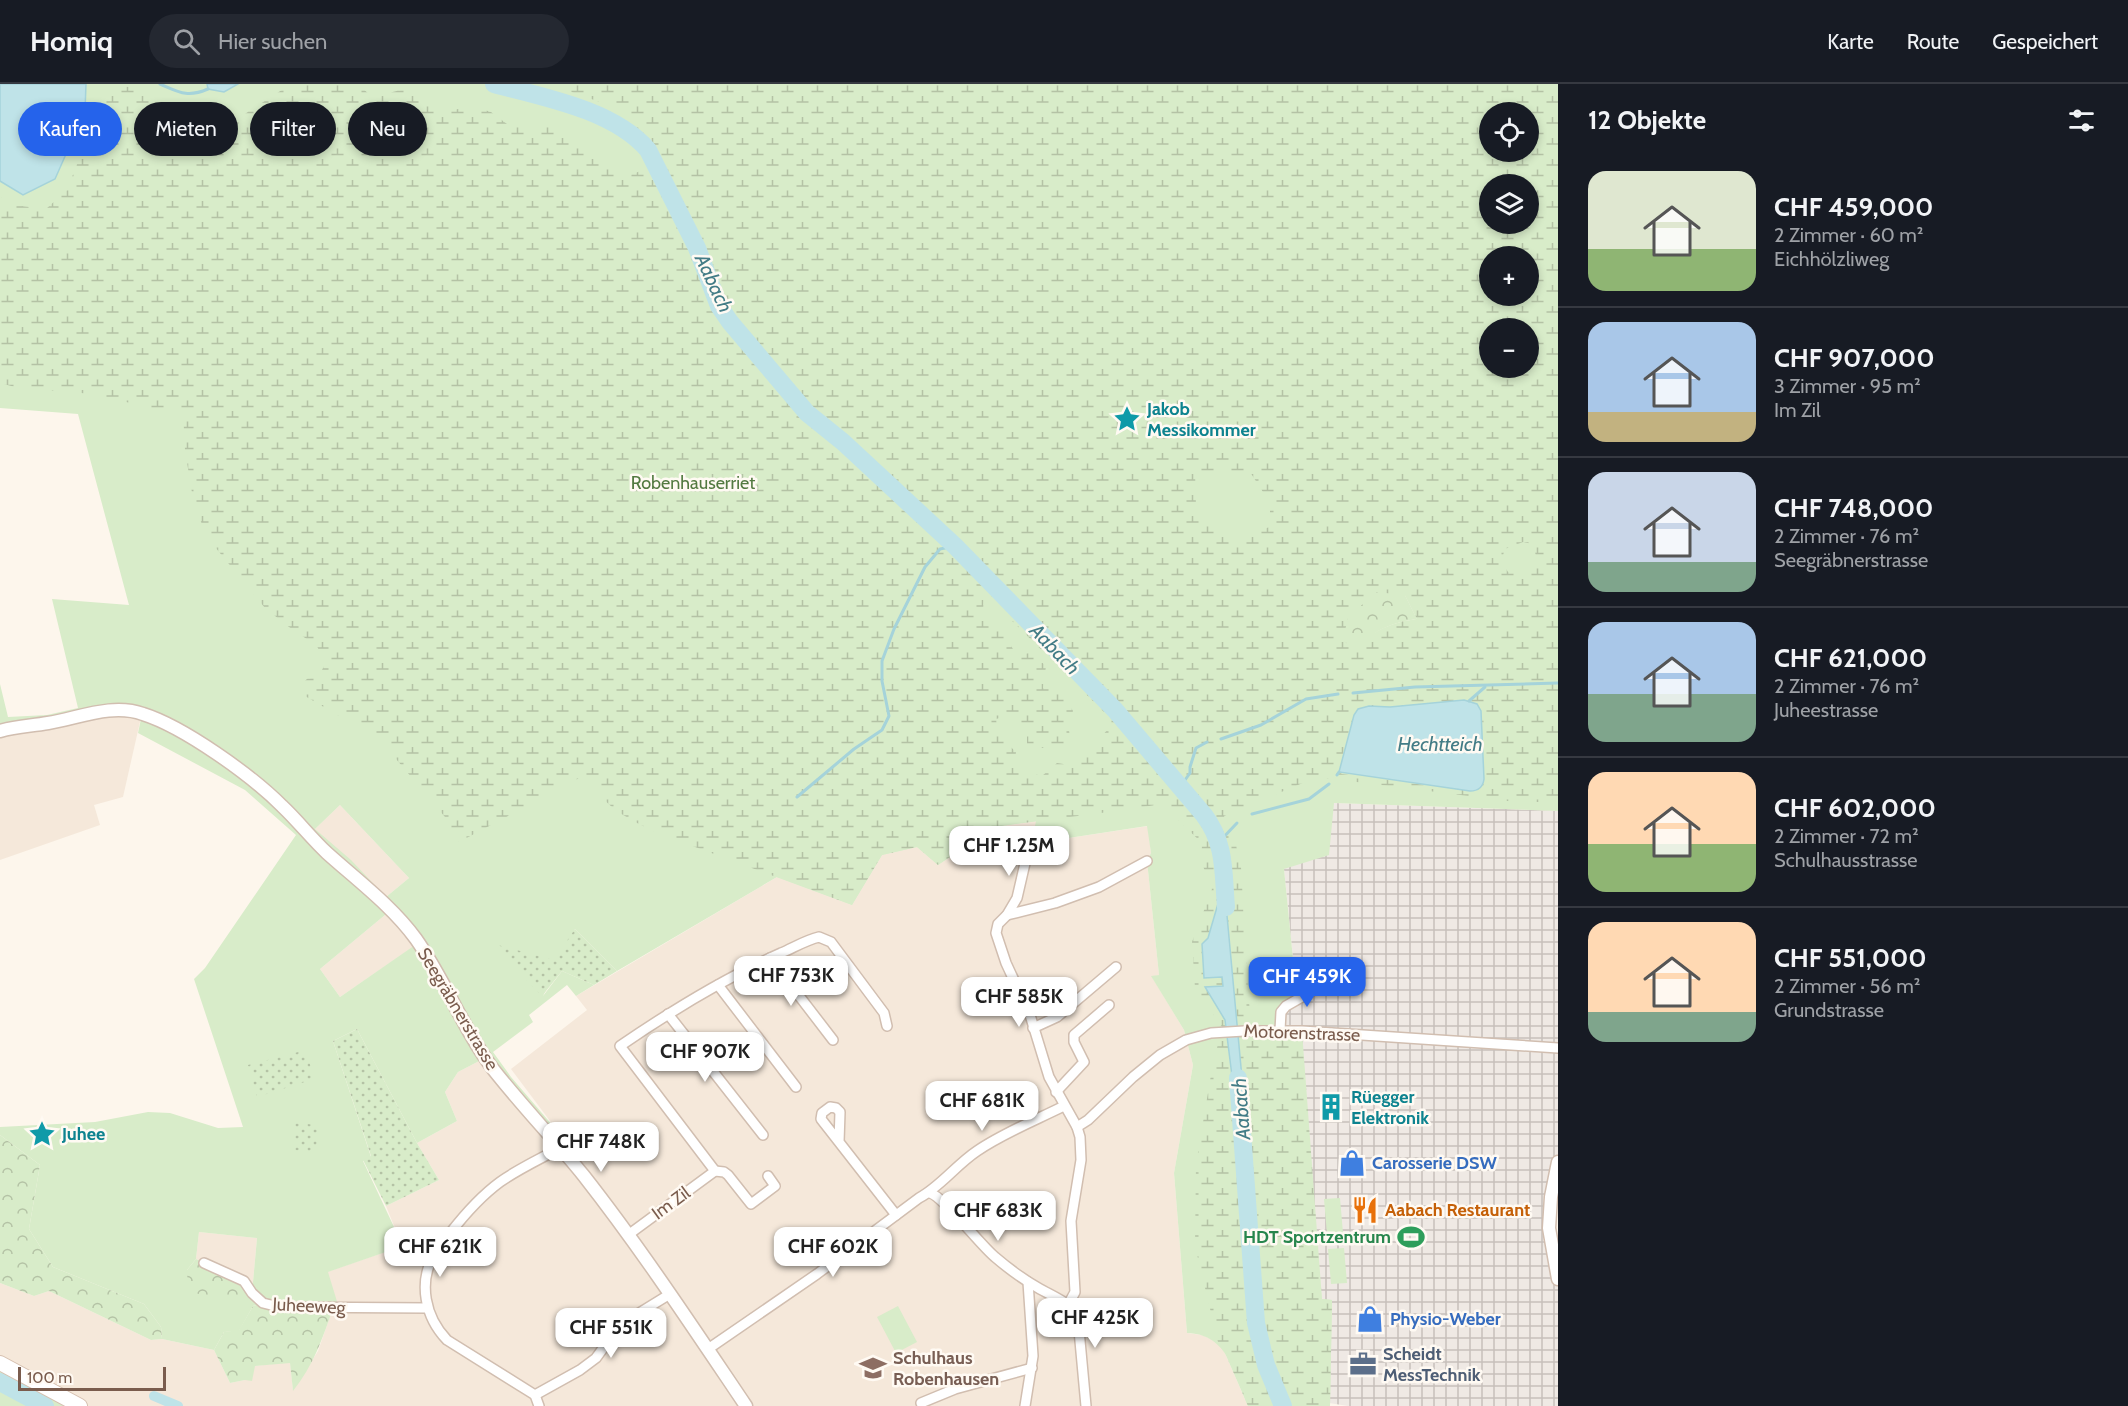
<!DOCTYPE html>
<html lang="de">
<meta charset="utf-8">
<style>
body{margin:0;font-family:Cabin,sans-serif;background:#242831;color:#f1f3f6;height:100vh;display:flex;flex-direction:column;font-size:22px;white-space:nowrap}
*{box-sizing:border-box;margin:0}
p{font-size:20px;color:#9ea1a6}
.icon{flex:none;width:33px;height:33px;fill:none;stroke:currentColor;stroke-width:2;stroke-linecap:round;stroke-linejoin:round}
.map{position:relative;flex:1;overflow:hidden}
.details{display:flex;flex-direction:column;background:#171b24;width:570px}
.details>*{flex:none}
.hud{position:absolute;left:18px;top:18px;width:570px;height:54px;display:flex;gap:12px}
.buttons{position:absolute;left:1479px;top:18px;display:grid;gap:12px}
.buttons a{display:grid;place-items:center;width:60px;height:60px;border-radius:50%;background:#171b24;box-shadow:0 3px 9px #0003;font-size:30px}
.scale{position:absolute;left:18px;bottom:15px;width:148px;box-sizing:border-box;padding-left:6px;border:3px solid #7a5c4d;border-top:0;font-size:16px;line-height:21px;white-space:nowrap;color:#7a5c4d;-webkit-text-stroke:4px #fffaf3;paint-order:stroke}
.price{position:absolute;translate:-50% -51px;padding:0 14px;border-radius:12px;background:#fff;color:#222;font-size:20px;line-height:39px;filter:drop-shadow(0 2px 3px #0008)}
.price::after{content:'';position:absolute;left:50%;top:36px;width:18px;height:14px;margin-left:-9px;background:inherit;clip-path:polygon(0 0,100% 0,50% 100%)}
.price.selected{background:#2563eb;color:#fff}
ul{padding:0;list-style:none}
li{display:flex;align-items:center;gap:18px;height:150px;padding:0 30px}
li+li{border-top:2px solid #363941}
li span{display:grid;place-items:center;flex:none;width:168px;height:120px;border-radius:18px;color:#555}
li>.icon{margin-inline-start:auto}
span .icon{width:72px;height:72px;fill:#fffc;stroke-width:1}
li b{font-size:26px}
h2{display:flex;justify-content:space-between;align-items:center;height:72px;padding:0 30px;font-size:26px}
.pill{padding:0 21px;border-radius:27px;background:#171b24;box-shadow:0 3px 9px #0003;font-size:21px;line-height:54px}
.pill.selected{background:#2563eb;color:#fff}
header{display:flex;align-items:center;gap:36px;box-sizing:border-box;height:84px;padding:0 30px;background:#171b24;border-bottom:2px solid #363941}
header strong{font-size:28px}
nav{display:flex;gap:33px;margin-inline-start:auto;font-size:21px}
.search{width:420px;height:54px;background:#242831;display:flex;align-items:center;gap:15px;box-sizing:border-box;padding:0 21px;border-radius:33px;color:#9ea1a6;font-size:22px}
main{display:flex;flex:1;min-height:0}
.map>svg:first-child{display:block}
</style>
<header>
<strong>Homiq</strong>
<div class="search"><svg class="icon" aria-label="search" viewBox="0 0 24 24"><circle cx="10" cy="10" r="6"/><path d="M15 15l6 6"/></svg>Hier suchen</div>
<nav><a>Karte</a><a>Route</a><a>Gespeichert</a></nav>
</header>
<main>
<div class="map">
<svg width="1558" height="1322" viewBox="0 0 1558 1322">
<defs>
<pattern id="industrial-grid" width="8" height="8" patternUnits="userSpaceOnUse" patternTransform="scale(1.5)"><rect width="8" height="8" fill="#efe9e4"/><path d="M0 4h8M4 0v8" fill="none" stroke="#c7c0bb"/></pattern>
<pattern id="forest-crowns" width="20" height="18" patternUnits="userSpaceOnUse" patternTransform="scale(1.5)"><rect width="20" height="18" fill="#d8ecc9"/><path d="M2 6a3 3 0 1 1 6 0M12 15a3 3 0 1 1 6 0" fill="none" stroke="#b4c2a5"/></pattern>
<pattern id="wetland-marsh" width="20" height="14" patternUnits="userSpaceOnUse" patternTransform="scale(1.5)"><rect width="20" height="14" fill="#d8ecc9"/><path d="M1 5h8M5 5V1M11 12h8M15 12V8" fill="none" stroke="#b4c2a5"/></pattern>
<pattern id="garden-dots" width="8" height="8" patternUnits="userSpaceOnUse" patternTransform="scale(1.5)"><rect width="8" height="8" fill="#d8ecc9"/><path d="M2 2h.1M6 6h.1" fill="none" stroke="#b4c2a5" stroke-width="1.8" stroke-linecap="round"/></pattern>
</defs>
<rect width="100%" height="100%" fill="#fdf6ec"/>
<g fill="#f5e8da">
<polygon points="98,628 142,629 123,713 94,721 100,741 0,776 0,647"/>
<polygon points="340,721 409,794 386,813 315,745"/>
<polygon points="1037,737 1034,752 1062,755 1148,742 1151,769 1147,777 1159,891 1152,893 1184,946 1193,981 1174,1089 1187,1249 1202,1251 1218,1258 1224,1267 1248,1322 80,1322 0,1279 0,1199 34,1212 49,1207 151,1256 162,1255 214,1266 230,1299 245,1296 255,1282 290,1278 293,1306 318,1267 333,1224 327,1188 402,1162 386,1122 439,1096 417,1059 457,1037 445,1008 458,988 485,974 560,1062 559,1049 511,985 587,926 576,912 777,793 852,821 882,771 917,763 938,781 994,743"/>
<polygon points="391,826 419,859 340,913 320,885"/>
<polygon points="199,1148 257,1154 252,1209 244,1197 196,1175"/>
</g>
<polygon fill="url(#industrial-grid)" points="1334,719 1558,727 1558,1078 1551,1113 1558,1195 1558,1322 1348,1322 1329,1319 1332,1217 1322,1216 1280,946 1281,928 1297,915 1284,785"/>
<g fill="#d8ecc9" fill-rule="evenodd">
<path d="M86,0H207L208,5L224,8L238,0H1558V727L1334,719L1329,771L1284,785L1297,915L1281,928L1322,1215L1332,1216L1330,1322H1248C1235,1290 1228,1250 1187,1249L1174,1089L1193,981L1184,946L1151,892L1159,891L1147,777L1151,769L1147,742L1062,755L1033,752L1036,737L994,743L938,781L917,763L882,771L852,821L777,793L617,887L575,845L543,912L562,887L594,901L576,912L567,901L529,931L533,938L493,968L511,993L559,1049L560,1064L485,974L458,988L445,1008L457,1037L417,1059L357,945L333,957L371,1073L363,1077L403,1162L328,1188L339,1224L263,1219L253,1222L239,1247L224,1248L214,1266L162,1255L161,1243L144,1220L53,1183L29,1145L40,1081L0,1051V1043L95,1038L148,1028L170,1029L218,1044L243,1043L194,895L205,884L296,751L245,706L138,649L142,630L126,626L0,647V600L8,633L47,631L78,624L52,515L129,521L78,330L0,324V97L23,111L85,27ZM1490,28H1528V68H1490ZM1490,100H1528V140H1490ZM1490,172H1528V212H1490ZM1490,244H1528V284H1490ZM1405,511L1417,535L1384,544L1374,549ZM340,721L409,794L386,813L351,776L315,745ZM391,826L418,859L340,913L320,885ZM199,1148L257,1154L252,1209L187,1186L196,1175Z"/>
<polygon points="1340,1114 1343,1149 1327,1150 1324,1115"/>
<polygon points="1344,1164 1347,1199 1331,1200 1328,1165"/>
<polygon points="898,1222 917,1258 896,1269 877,1233"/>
<polygon points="0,1279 80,1322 0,1322"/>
</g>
<g fill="url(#forest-crowns)">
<path d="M1376,508L1405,511L1417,535C1393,538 1370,547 1356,568L1343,556L1348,533Z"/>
<polygon points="0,1051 40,1081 29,1145 53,1183 144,1220 161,1243 162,1255 151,1256 49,1207 34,1212 0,1199"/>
<polygon points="196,1175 244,1197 252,1209 228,1218 188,1207 187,1186"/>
<path d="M263,1219L333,1224C323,1254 313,1282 293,1307L290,1279L255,1282L252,1297L245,1296L230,1299L214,1266L224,1248L239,1246L253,1222Z"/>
</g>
<path fill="url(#wetland-marsh)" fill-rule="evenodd" d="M291,0H358L372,13L405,5L449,27L472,22L491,28L511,43L552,41L592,67L619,95L646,85L629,28L548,0H1558V718H1516L1317,693L1224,732L1235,757L1241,783L1248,909L1252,946L1302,947L1322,1215L1332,1216L1330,1322H1248L1224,1267L1218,1258L1195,1162L1196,1080L1212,985L1222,943L1195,904L1192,858L1212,805L1201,777L1202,759L1177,735L1168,719L1124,726L994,743L938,781L917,763L882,771L852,821L660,750C624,733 607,725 585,691L459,758L445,733L380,656L305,612L300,601L307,595L319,592L325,580L317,562L289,543L265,524L206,452L193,415L185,366L183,326L156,325L92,310L15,303L0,299V113L21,122L46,125L67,106L97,28L112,2L129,3L155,11L186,42L237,35ZM1490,28H1528V68H1490ZM1490,100H1528V140H1490ZM1490,172H1528V212H1490ZM1490,244H1528V284H1490ZM1195,388L1252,391L1270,419V443L1240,452L1216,448L1196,423ZM1523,458L1533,460L1537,476C1530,485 1520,491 1508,488C1503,480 1501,475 1505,465ZM1376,508L1405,511L1417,535C1392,538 1370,547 1356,568L1343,556L1348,533ZM984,509L1105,629L1108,645L1076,682L1057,679L1042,692L1014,685L1016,668L998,651L996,635L1007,632L1027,645V663L1048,664L1058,668L1071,658L1068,641L1073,627L1060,607L1043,604L1046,582L1031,569L1016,571L1005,550L983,527ZM1469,617L1477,620L1482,633L1484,695L1480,703L1470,707L1342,690L1338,687L1354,631L1361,623L1377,622L1390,623Z"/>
<g fill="url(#garden-dots)">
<polygon points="575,845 617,887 594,901 562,887 542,912 496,864 494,860 554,876"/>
<polygon points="357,945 417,1059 439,1096 386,1122 363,1076 371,1072 333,957"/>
<polygon points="306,966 314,995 257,1013 248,981"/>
<polygon points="295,1039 318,1041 316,1068 293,1066"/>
</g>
<g fill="#bfe3e8" stroke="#a5d3da" stroke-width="1.5">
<polygon points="0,0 86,0 85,27 55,95 23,111 0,97"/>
<polygon points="207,0 238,0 224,8 208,5"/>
<path d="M1464,616L1477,620L1481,627L1484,695C1483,703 1478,707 1470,707L1339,688L1354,631L1358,625L1369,622L1390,623Z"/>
<polygon points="1224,799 1243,1005 1240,1017 1234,1008 1225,936 1205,903 1223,902 1222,893 1204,894 1202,860 1208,854"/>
</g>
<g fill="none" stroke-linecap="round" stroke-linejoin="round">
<g stroke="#a5d3da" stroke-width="3">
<path d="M160,0C179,8 187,14 208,5"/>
<polyline points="1353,609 1415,603 1558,599"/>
<polyline points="1469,617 1485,603"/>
<polyline points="1221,655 1261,641 1306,615 1338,610"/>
<polyline points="1337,691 1339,688"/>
<polyline points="1180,703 1190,689 1190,683 1196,664 1207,658"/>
<polyline points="797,713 854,665 882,646 889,632 882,597 882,577 894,545 925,483 940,465 955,462"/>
<polyline points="1252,730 1309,715 1329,700"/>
<polyline points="1219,758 1237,739"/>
</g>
<polyline stroke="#bfe3e8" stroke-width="10" points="154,1312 178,1322"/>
<g stroke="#bfe3e8" stroke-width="18">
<path d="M494,0C543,13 614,26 648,66L697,164L719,222L730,238L807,329L843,358L955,462L1115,626L1204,731C1226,760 1223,789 1226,823"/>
<polyline points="1238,994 1256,1239 1266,1281 1283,1322"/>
<polyline points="0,1298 45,1322"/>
</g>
<defs>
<g id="minor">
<polyline points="1029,762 1017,814 1007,831 998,840 996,849 1006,879 1030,931 1049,993 1077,1043 1080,1053 1081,1076 1071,1137 1075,1208 1068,1221"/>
<polyline points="1007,831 1055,819 1099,803 1147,777"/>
<polyline points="770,874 833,956"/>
<polyline points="718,901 796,1003"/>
<polyline points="668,930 763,1051"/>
<polyline points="1033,944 1057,933 1116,883"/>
<polyline points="1280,946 1281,928 1286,922 1328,898"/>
<polyline points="1056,1008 1084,978 1074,958 1074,951 1109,921"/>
<polyline points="1077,1043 1088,1036 1133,993 1160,971 1186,956 1211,949 1244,947 1302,947 1558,964"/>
<polyline points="839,1058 821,1035 822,1029 830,1023 836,1024 840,1028 839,1058 896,1131"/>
<polyline points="715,1087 724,1088 728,1091 751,1120 775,1102 768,1092"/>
<path d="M930,1109C943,1112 980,1161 995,1173C1009,1185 1024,1196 1040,1205C1049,1210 1060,1215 1068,1221C1074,1227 1077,1238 1079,1246L1086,1322"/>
<path d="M628,1151L715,1087L620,962C671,927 725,894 781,869C793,864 806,856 819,853L831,858L884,929L887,942"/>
<polyline points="204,1179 244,1197 252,1209 263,1219 279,1223 427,1224"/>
<path d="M708,1265L817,1190L919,1114C940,1103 956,1081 977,1067C1003,1049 1036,1036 1064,1022"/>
<polyline points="535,1311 580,1286 596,1274 614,1249 631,1234 670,1210"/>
<polyline points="921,1319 955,1305 1032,1284"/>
<path d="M539,1322L535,1311L447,1256C425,1233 418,1199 434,1170C439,1163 445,1155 451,1148C465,1130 481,1112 500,1098C518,1085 540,1075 560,1064"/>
<polyline points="1025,1322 1033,1272 1028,1198"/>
</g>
<g id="tertiary">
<path d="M0,647C16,642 31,642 48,639C79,634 112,619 143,630C184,643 251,691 282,722C298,737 311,754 327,769C357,796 392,822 416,855C445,896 463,945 493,985C522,1022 555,1056 584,1092C642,1166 694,1245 746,1322"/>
<polyline points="1558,1078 1551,1113 1549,1144 1558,1195"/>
</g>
<polyline id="secondary" points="0,1279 80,1322"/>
</defs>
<use href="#minor" stroke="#d1beb0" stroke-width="12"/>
<use href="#tertiary" stroke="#d1beb0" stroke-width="15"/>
<use href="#secondary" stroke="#d6c0b0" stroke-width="16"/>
<use href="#minor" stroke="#fff" stroke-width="9"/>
<use href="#tertiary" stroke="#fff" stroke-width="12"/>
<use href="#secondary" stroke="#fff" stroke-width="14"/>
</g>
<defs>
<symbol id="sight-bare" viewBox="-9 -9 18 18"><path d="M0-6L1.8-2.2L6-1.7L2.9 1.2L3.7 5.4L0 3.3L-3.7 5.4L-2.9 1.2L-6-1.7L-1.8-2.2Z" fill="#0f9aa8" stroke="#fffaf3" stroke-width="2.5" paint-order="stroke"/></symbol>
<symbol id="building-bare" viewBox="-9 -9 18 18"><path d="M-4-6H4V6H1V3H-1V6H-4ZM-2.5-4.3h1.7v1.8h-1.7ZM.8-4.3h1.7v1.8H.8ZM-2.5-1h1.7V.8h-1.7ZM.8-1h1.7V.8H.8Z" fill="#0f9aa8" stroke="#fffaf3" stroke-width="2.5" paint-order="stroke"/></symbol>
<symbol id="shop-bare" viewBox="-9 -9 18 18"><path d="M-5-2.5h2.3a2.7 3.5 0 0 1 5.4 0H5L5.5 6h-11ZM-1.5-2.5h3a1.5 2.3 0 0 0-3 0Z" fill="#3f7fe0" stroke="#fffaf3" stroke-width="2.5" paint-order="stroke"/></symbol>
<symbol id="restaurant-bare" viewBox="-9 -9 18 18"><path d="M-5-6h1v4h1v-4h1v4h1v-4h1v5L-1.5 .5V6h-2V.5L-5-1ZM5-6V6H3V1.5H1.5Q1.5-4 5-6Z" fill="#e8710a" stroke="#fffaf3" stroke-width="2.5" paint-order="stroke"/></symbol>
<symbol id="stadium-bare" viewBox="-9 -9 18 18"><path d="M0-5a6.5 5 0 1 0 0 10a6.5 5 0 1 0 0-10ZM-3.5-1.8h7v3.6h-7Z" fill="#2e9e5b" stroke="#fffaf3" stroke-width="2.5" paint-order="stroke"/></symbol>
<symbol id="office-bare" viewBox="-9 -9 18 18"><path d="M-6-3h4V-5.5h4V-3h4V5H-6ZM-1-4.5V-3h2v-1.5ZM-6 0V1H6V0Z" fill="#5c6f8a" stroke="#fffaf3" stroke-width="2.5" paint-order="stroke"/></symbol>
<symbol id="school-bare" viewBox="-9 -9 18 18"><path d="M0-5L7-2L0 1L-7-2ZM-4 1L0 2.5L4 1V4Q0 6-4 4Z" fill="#8d6e63" stroke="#fffaf3" stroke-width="2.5" paint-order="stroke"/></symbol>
</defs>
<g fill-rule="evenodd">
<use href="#sight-bare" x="1108" y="316" width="38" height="38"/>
<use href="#building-bare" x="1312" y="1004" width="38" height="38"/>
<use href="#sight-bare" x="23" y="1031" width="38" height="38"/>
<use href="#shop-bare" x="1333" y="1060" width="38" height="38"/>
<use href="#restaurant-bare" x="1346" y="1107" width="38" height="38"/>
<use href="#stadium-bare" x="1392" y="1134" width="38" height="38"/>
<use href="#shop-bare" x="1351" y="1216" width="38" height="38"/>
<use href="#office-bare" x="1344" y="1261" width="38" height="38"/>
<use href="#school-bare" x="854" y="1265" width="38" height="38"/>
</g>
<g text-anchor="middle" stroke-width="5" stroke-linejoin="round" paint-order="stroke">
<g font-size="18" font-weight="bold" fill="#0d838f" stroke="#fffaf3" text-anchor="start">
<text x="1147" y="331">Jakob<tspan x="1147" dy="21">Messikommer</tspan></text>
<text x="1351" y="1019">Rüegger<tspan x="1351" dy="21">Elektronik</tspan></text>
<text x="62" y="1056">Juhee</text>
</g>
<g font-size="18" fill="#537a41" stroke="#fffaf3">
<text x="693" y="405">Robenhauserriet</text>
</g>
<g font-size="18" fill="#7a5c4d" stroke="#fffaf3">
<text transform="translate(458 925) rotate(59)" y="6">Seegräbnerstrasse</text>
<text transform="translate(1302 949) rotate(2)" y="6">Motorenstrasse</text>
<text transform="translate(671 1119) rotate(-36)" y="6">Im Zil</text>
<text transform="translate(309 1222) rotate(3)" y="6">Juheeweg</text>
</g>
<g font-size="18" font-weight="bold" fill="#366cbe" stroke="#fffaf3" text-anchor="start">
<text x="1372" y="1085">Carosserie DSW</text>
<text x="1390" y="1241">Physio-Weber</text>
</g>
<g font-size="18" font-weight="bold" fill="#c56008" stroke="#fffaf3" text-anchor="start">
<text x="1385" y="1132">Aabach Restaurant</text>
</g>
<g font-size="18" font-weight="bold" fill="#27864d" stroke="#fffaf3" text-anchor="end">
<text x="1391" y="1159">HDT Sportzentrum</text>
</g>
<g font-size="18" font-weight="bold" fill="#4e5e75" stroke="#fffaf3" text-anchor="start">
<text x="1383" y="1276">Scheidt<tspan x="1383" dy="21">MessTechnik</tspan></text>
</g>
<g font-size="18" font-weight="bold" fill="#785e54" stroke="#fffaf3" text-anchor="start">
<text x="893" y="1280">Schulhaus<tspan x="893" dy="21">Robenhausen</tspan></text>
</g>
<g font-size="20" font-style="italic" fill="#437c86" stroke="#fffaf3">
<text transform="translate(714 199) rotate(65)" y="7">Aabach</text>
<text transform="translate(1055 565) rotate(46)" y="7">Aabach</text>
<text x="1440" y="667">Hechtteich</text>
<text transform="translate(1241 1025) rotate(-94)" y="7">Aabach</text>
</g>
</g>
</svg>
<div class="buttons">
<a><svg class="icon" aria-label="locate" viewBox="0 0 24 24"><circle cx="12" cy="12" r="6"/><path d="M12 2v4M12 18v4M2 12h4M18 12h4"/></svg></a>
<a><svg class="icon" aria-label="layers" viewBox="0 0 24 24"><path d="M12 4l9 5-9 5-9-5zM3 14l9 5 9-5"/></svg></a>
<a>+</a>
<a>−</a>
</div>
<div class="scale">100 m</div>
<b class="price" style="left:1009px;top:793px">CHF 1.25M</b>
<b class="price" style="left:791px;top:923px">CHF 753K</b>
<b class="price selected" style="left:1307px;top:924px">CHF 459K</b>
<b class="price" style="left:1019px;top:944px">CHF 585K</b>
<b class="price" style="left:705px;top:999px">CHF 907K</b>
<b class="price" style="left:982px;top:1048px">CHF 681K</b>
<b class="price" style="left:601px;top:1089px">CHF 748K</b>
<b class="price" style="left:998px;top:1158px">CHF 683K</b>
<b class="price" style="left:440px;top:1194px">CHF 621K</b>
<b class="price" style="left:833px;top:1194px">CHF 602K</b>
<b class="price" style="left:1095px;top:1265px">CHF 425K</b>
<b class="price" style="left:611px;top:1275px">CHF 551K</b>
<div class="hud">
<a class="pill selected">Kaufen</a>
<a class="pill">Mieten</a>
<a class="pill">Filter</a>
<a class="pill">Neu</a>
</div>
</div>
<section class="details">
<h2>12 Objekte<svg class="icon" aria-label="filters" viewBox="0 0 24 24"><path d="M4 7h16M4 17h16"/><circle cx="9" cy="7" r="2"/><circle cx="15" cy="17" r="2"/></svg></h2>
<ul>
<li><span style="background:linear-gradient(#dfe7d0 65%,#8fb573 0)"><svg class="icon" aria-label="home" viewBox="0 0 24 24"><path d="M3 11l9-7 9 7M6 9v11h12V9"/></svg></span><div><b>CHF 459,000</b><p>2 Zimmer · 60 m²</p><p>Eichhölzliweg</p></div></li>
<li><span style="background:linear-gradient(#a9c7e8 75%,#c2b280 0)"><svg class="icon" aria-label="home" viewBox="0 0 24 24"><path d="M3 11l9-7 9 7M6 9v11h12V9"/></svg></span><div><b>CHF 907,000</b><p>3 Zimmer · 95 m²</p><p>Im Zil</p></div></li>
<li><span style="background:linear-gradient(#c9d6e8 75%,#7fa58c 0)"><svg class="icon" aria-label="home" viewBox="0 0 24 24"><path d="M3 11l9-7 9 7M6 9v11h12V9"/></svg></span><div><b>CHF 748,000</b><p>2 Zimmer · 76 m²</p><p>Seegräbnerstrasse</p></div></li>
<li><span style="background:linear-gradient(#a9c7e8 60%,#7fa58c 0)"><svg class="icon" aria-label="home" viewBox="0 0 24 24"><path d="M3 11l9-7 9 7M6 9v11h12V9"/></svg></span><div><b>CHF 621,000</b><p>2 Zimmer · 76 m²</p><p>Juheestrasse</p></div></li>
<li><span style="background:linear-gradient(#ffd9b3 60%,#8fb573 0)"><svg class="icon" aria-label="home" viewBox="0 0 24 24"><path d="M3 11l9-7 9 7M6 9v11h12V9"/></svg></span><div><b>CHF 602,000</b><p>2 Zimmer · 72 m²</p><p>Schulhausstrasse</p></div></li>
<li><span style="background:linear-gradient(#ffd9b3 75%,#7fa58c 0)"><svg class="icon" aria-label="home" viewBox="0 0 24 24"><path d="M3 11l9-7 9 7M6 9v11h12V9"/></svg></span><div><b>CHF 551,000</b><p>2 Zimmer · 56 m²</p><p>Grundstrasse</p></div></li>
</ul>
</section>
</main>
